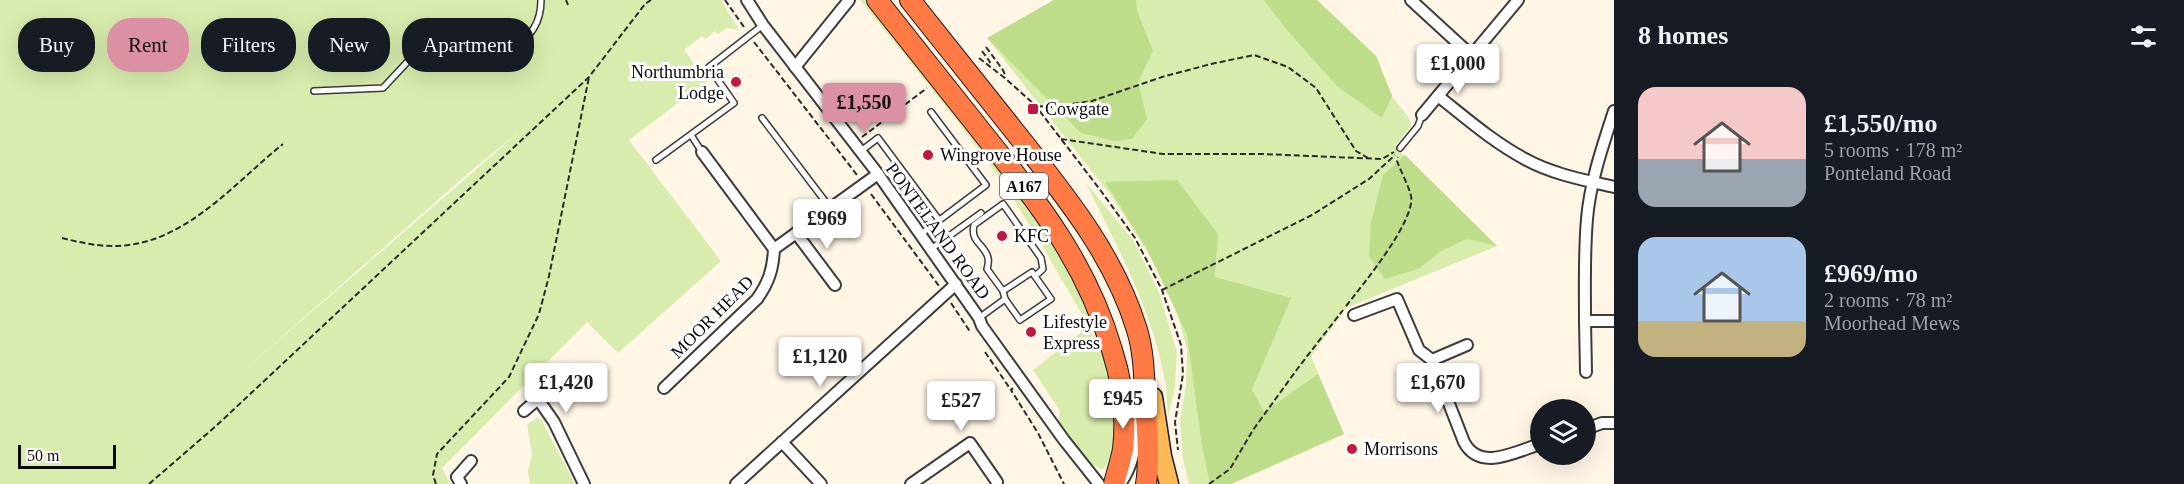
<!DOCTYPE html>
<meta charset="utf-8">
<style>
body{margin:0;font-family:Georgia,serif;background:#242831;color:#f1f3f6;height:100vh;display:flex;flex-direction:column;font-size:22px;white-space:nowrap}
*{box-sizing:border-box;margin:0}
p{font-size:20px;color:#9ea1a6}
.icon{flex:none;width:33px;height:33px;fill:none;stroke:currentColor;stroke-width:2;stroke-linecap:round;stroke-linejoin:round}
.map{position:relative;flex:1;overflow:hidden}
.side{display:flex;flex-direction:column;background:#171b24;width:570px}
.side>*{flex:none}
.banner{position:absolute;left:18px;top:18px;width:570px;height:54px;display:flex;gap:12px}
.controls{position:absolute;left:1530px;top:399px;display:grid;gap:12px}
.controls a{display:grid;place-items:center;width:66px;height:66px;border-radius:50%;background:#171b24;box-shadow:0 6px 24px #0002;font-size:30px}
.scale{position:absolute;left:18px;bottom:15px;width:98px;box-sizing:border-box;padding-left:6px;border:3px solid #090909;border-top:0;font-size:16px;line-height:21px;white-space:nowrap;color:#090909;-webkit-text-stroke:4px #fff;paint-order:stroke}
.price{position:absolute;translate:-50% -51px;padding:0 14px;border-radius:6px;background:#fff;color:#222;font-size:20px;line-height:39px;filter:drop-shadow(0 2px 3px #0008)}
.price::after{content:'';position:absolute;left:50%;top:36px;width:18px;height:14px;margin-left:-9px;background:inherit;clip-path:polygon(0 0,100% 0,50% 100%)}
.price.on{background:#dc90a3;color:#111}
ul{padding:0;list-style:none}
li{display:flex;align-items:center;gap:18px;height:150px;padding:0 24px}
li span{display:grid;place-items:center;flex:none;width:168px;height:120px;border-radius:18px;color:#555}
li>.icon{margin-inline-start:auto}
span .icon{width:72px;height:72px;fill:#fffc;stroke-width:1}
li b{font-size:26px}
h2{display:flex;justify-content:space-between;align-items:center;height:72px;padding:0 24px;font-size:26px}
.chip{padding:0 21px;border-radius:24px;background:#171b24;box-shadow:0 6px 24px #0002;font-size:21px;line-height:54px}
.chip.on{background:#dc90a3;color:#111}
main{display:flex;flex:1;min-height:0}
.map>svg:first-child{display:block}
</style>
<main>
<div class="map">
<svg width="1614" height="484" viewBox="0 0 1614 484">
<rect width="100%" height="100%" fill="#fff6e6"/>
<g fill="#d8ecad" fill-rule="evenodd">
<path d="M0,0H721L739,30L727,28L718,34L715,31L705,39L702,36L684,50L707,81L629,140L721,261L618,353L587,322L442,468L451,484H0ZM525,127L233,380L472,170Z"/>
<path d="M860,0H869L1036,215L1079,284L1091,320L1087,323C1060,277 1034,230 1004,185C960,121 909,61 860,0Z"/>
<polygon points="1054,0 1317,0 1376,56 1392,96 1409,118 1411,126 1395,146 1497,246 1346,308 1311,356 1344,434 1231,484 1189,484 1183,459 1180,420 1186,384 1187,349 1172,295 1162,275 1112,197 987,38"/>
<path d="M1086,183L1133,240L1158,290L1177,352L1175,387L1168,417C1167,404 1167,389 1164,376C1151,307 1116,245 1086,183Z"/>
<path d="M1088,327C1093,337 1100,346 1105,356C1113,377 1121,454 1103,469C1086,467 1067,436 1058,422L1060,411L1033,370Z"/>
<polygon points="538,417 542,421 575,484 530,484 528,471 532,454 527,424"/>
</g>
<g fill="#bedd8b">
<polygon points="1054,0 1136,0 1137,11 1153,51 1138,82 1147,119 1132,139 1114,141 1081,133 987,38"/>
<polygon points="1264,0 1317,0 1376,56 1392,96 1382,118 1338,87 1286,29"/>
<polygon points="1405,155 1497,246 1467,239 1441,251 1418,269 1385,279 1369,256 1371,222 1383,175"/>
<polygon points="1177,180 1218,234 1215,277 1291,298 1252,389 1264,412 1318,374 1344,434 1231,484 1210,484 1202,446 1187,335 1147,249 1105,182"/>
</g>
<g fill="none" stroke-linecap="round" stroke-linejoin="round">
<defs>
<g id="lane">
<path d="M511,53C529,36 541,26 541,0"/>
<polyline points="314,91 383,88 411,58"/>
<polyline points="762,118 831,209"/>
<polyline points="691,135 702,152"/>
<polyline points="1400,148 1418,126 1422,115"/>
<polyline points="861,151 878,138 939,220"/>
<polyline points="656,160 734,103 709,67 763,25"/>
<polyline points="921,234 986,185 931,112"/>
<polyline points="931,249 981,213"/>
<polyline points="1003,291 1032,272 1051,299 1020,320 1005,299"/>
<path d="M979,318L1005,299L1003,291L987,269C988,265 989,262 988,258C985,244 970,243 974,225L1003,204L1041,258L1043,269L1035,276"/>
</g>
<g id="street">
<polyline points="747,0 763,25 878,174 979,318 982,326 1064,440 1099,484"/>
<polyline points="1411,0 1472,56"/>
<polyline points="795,67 849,0"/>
<path d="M1438,96C1466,118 1493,142 1525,159C1552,174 1584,180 1614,187"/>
<path d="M1614,111C1603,145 1590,182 1587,219C1584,253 1585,287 1585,321H1614"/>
<polyline points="1422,115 1518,0"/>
<polyline points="702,152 774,249"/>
<polyline points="796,233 835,285"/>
<path d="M1354,315L1397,299L1419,350L1432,360L1464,442C1480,472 1515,452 1540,444"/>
<polyline points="1585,321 1586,372"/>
<polyline points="1432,360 1467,345"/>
<path d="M664,388L757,299C769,282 773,269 774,249L878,174"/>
<polyline points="524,411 538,399 554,422 584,484"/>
<polyline points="1586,429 1602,423 1614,423"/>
<polyline points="782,442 821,484"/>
<polyline points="461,484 457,477 471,461"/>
<polyline points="736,484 956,284"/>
<polyline points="911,484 970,443 997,482"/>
<path d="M1120,484C1137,460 1134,441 1139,414"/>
</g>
<polyline id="primary" points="1153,397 1162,456 1169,484"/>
<g id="highway">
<path d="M877,0C913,45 949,91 985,136C1040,205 1087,264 1112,350C1122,381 1127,415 1123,449C1121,460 1117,472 1114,484"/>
<path d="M910,0C945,44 980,88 1015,132C1063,193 1114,254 1137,330C1145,356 1144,384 1146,411C1147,436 1150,460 1146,484"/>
</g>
</defs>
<use href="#lane" stroke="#3c3c3c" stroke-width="8"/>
<use href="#street" stroke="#3c3c3c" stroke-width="14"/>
<use href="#primary" stroke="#1a1a1a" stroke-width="21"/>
<use href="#highway" stroke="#1a1a1a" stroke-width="22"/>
<g stroke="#2b2b2b" stroke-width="2" stroke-dasharray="6 3" stroke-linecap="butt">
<polyline points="566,0 568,5"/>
<polyline points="725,0 744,27"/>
<polyline points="754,42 857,175"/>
<polyline points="986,47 1003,70 1006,77"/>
<polyline points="982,51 990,62 987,64"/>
<polyline points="979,58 1006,79 1035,105 1101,191 1135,238 1162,290 1181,345 1183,374 1175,422 1178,450"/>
<polyline points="1037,106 1050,107 1092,101 1162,77 1211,64 1254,55 1288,67 1316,88 1356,151 1368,158"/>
<polyline points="862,137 927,88"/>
<polyline points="1061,139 1163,154 1263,154 1382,159 1394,152"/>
<polyline points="871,194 939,286"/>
<path d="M62,238C78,242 95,246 112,246C183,247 233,184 283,144"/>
<polyline points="1162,290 1312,215 1369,179 1395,155"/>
<polyline points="951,303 971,333"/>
<path d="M1346,306C1362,286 1416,220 1411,196C1408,184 1401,172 1397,161L1398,157"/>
<polyline points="985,352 1011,390"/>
<polyline points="1013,388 1011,390 1038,433 1064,484"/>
<polyline points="149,484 216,426 589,77 645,4 651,0"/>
<polyline points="436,484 433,475 437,454 509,377 539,314 549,276 589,77"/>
<polyline points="1209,484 1230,469 1253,430 1298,368 1343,310"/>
</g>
<use href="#lane" stroke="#fff" stroke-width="5"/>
<use href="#street" stroke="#fff" stroke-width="10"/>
<use href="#primary" stroke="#ffb956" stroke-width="18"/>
<use href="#highway" stroke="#ff7a44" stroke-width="20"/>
</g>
<g fill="#c2183d" stroke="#fff" stroke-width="2">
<circle cx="736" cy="82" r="6"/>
<rect x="1027" y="103" width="12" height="12" rx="3"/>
<circle cx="928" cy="155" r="6"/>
<circle cx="1002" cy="236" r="6"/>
<circle cx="1031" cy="332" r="6"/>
<circle cx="1352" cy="449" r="6"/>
</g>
<g text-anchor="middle" stroke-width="6" stroke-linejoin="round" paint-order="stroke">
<rect fill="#fff" stroke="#535353" stroke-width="1.5" x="1000" y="173" width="48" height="26" rx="4.5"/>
<g font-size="16" font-weight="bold" fill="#090909">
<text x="1024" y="192">A167</text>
</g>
<g font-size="18" fill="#090909" stroke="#fff" text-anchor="start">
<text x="724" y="78" text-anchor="end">Northumbria<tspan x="724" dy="21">Lodge</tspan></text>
<text x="1045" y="115">Cowgate</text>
<text x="940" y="161">Wingrove House</text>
<text x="1014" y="242">KFC</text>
<text x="1043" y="328">Lifestyle<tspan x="1043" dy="21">Express</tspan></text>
<text x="1364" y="455">Morrisons</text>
</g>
<g font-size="18" fill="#090909" stroke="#fff">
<text transform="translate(938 231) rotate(54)" y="6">PONTELAND ROAD</text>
<text transform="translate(712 317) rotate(-45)" y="6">MOOR HEAD</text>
</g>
</g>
</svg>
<div class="controls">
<a><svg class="icon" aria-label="layers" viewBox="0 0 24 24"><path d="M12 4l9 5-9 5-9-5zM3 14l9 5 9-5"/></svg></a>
</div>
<div class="scale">50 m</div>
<b class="price" style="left:1458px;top:95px">£1,000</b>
<b class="price on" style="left:864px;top:134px">£1,550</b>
<b class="price" style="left:827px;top:250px">£969</b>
<b class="price" style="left:820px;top:388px">£1,120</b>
<b class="price" style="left:566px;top:414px">£1,420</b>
<b class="price" style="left:1438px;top:414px">£1,670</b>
<b class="price" style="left:1123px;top:430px">£945</b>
<b class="price" style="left:961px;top:432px">£527</b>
<div class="banner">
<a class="chip">Buy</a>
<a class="chip on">Rent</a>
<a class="chip">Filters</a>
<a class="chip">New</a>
<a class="chip">Apartment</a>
</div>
</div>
<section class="side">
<h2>8 homes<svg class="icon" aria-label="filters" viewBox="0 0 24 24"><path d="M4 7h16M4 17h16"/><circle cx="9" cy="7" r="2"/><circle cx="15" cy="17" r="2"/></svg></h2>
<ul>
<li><span style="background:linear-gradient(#f6c9c9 60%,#9aa5b1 0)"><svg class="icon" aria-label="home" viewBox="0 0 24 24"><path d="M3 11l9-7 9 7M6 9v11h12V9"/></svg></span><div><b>£1,550/mo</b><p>5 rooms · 178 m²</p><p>Ponteland Road</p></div></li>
<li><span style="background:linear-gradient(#a9c7e8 70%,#c2b280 0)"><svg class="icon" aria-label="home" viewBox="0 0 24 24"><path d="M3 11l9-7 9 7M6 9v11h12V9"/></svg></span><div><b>£969/mo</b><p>2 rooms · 78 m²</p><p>Moorhead Mews</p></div></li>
</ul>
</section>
</main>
